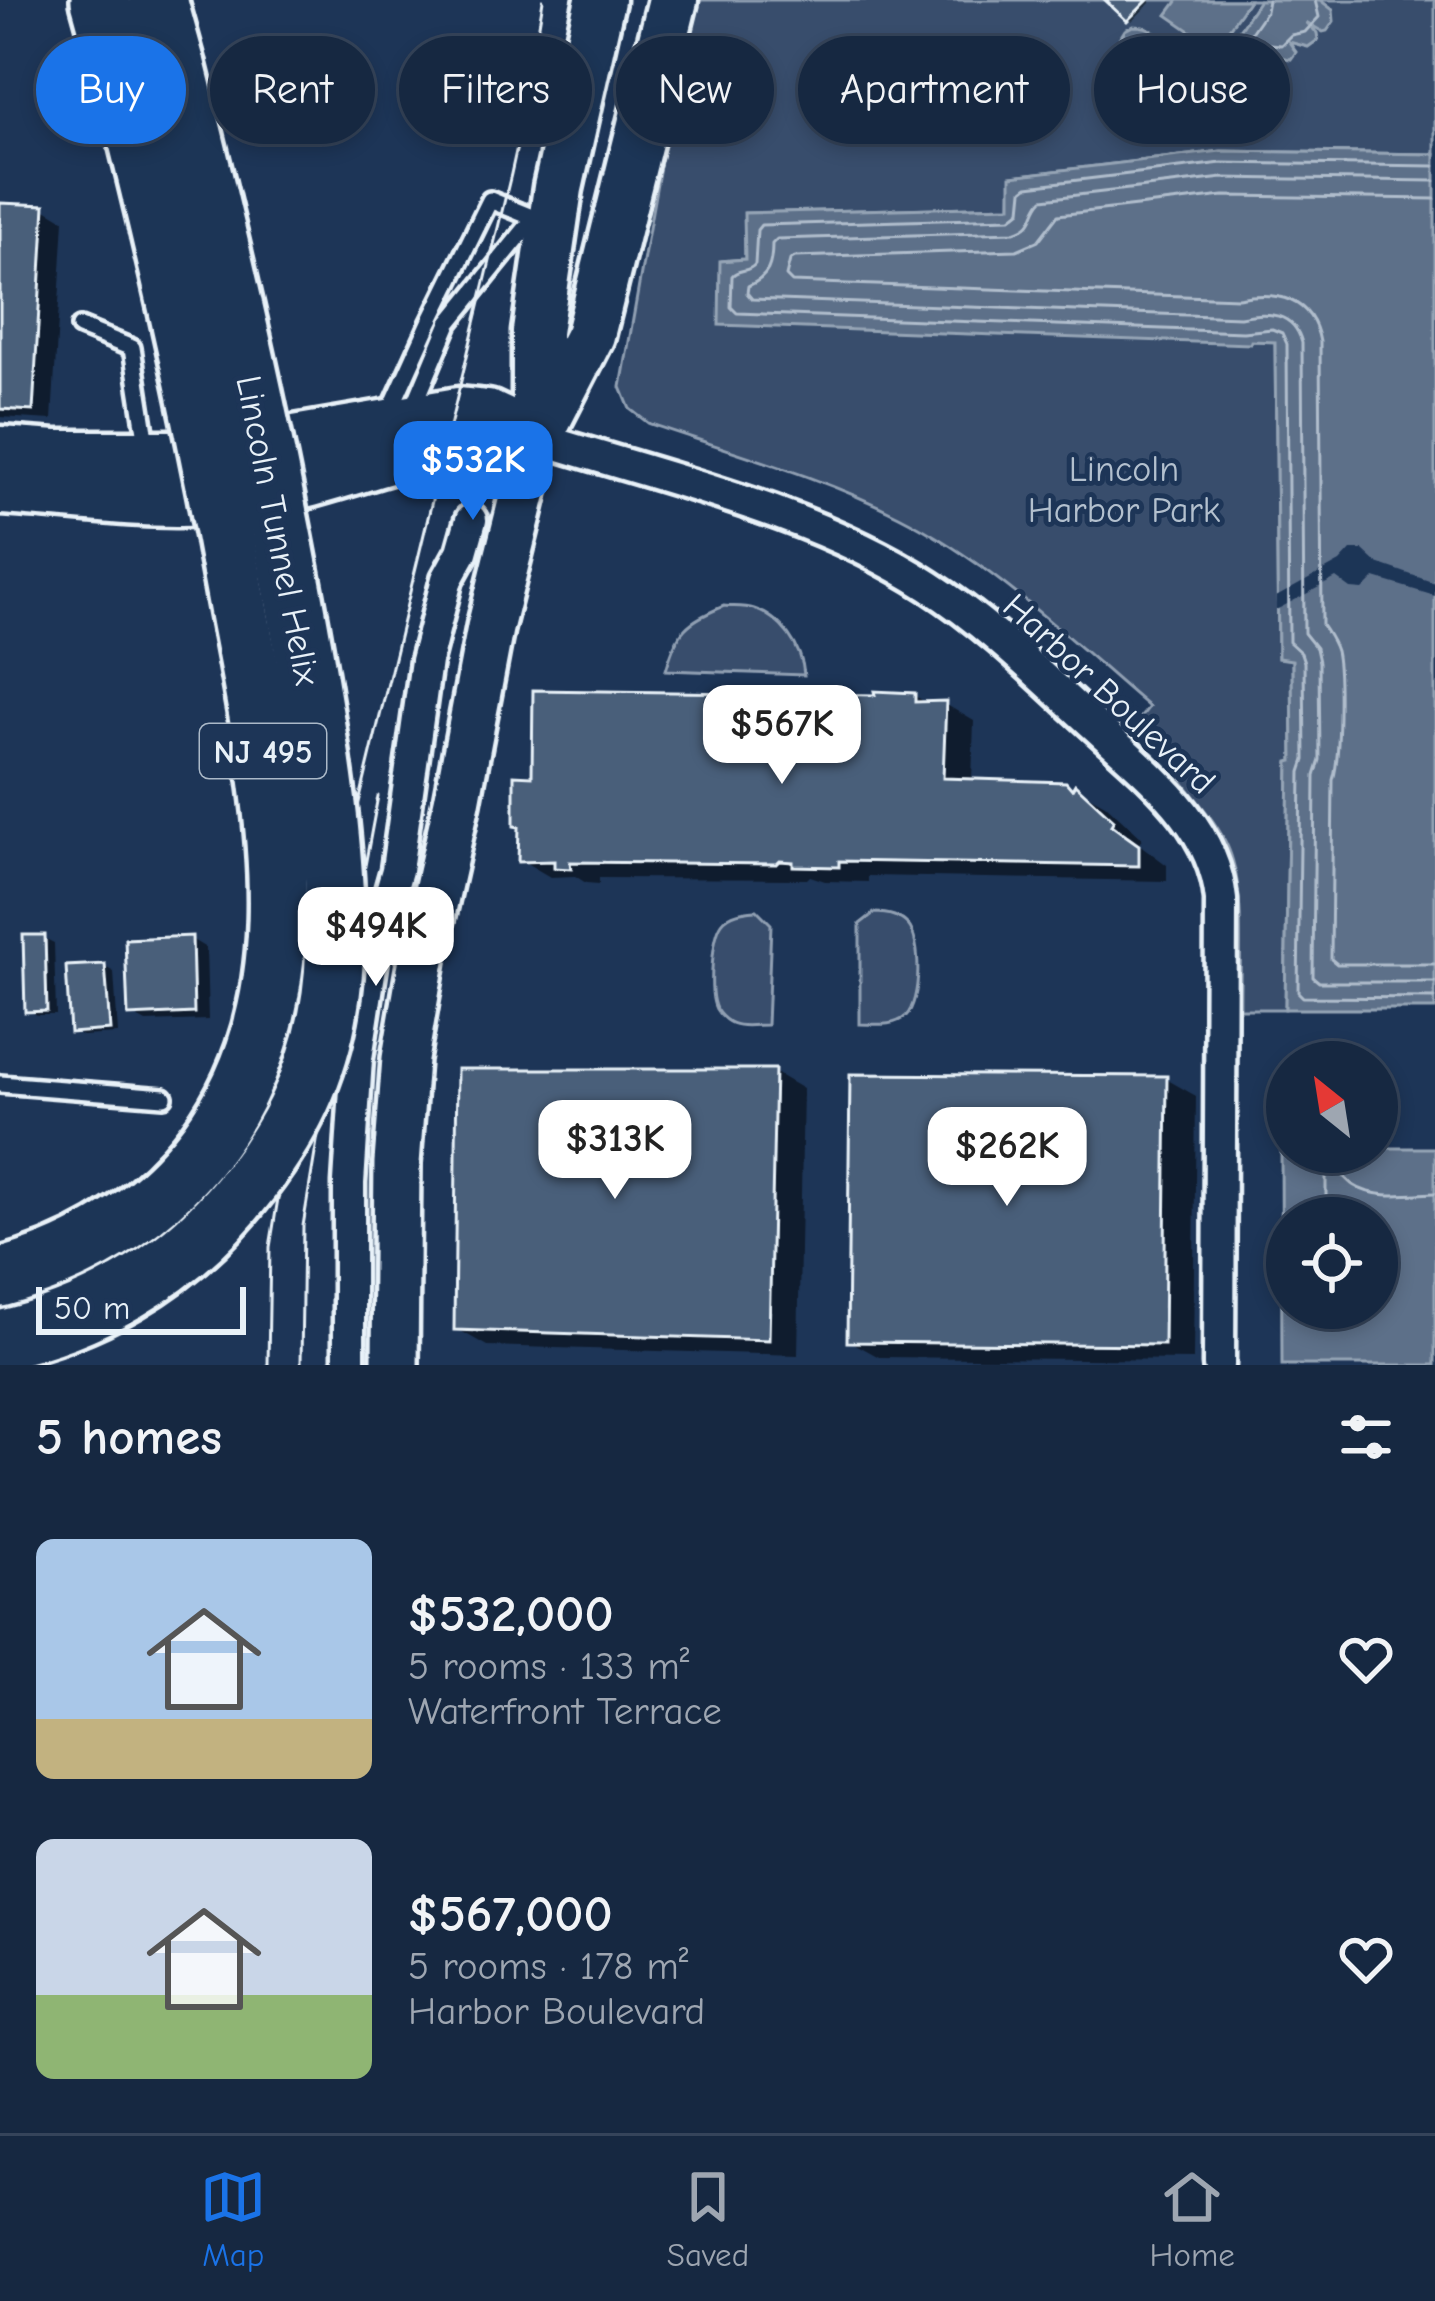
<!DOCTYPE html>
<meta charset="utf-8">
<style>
body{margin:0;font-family:"Comic Neue",sans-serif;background:#23344c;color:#f1f3f6;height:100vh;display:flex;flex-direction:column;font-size:45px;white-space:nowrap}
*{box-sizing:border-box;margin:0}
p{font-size:39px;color:#9ea6b1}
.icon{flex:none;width:66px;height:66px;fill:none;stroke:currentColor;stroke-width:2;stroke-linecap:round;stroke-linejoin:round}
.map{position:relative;height:1365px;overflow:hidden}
.drawer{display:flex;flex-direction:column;background:#162841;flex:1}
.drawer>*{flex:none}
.guide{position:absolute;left:36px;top:36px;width:1365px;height:108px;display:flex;gap:24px}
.needle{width:78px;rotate:330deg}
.controls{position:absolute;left:1266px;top:1041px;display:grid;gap:24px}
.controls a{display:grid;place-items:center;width:132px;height:132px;border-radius:50%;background:#162841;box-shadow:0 6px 18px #0003,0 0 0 3px #35445a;font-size:60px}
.scale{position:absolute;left:36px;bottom:30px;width:210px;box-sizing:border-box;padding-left:12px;border:6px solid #e8f1f8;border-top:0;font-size:33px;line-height:42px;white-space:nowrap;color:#e8f1f8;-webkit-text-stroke:9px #1d3557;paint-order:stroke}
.price{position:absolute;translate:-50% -102px;padding:0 27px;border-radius:24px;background:#fff;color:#222;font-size:39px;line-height:78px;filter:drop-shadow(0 3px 6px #0008)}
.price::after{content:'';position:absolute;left:50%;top:72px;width:36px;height:27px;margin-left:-18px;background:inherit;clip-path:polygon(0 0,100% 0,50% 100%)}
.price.current{background:#1a73e8;color:#fff}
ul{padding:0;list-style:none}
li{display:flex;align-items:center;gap:36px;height:300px;padding:0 36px}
li span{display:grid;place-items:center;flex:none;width:336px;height:240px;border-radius:18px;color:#555}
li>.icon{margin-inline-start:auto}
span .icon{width:144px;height:144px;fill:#fffc;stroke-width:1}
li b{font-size:51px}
h2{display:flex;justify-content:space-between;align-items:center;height:144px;padding:0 36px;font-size:51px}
.pill{padding:0 42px;border-radius:54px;background:#162841;box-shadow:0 6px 18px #0003,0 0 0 3px #35445a;font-size:42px;line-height:108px}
.pill.current{background:#1a73e8;color:#fff}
.tabs{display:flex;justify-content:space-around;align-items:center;height:168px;border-top:3px solid #35445a;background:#162841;font-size:33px;color:#9ea6b1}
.tabs a{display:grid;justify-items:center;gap:6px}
.tabs .current{color:#1a73e8}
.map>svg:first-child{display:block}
</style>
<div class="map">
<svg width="1435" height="1365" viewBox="0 0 1435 1365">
<rect width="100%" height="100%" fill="#1d3557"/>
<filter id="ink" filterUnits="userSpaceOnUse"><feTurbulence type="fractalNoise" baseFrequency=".00833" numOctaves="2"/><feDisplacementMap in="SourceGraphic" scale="24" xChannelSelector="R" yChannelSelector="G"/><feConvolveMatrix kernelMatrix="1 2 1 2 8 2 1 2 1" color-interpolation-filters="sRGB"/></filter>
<g filter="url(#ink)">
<g fill="#374d6c" stroke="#909fb2" stroke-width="3">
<path d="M700,0H1435V154L1221,151L1012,176L1011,206L745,213V259L721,261L1250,341H1275L1278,658L1292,659L1293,762L1289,763L1285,1009H1240C1239,963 1246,893 1229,850C1219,825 1198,802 1182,781L1189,770L1137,722L1149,707C1070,640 992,563 899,516C820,476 732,452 648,423L630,409L621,387L660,166Z"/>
<path d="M724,606C733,607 745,606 754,609C782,618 802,647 804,675L666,670C678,629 685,623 724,606Z"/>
<path d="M757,910L771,924L767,1025C755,1025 740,1028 729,1022C724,1019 719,1014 716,1009C708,993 712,937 722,923C730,912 745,911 757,910Z"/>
<path d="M874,913C887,913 899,915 908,925C922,940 921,1002 906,1016C894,1027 875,1024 860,1024V924Z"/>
</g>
<g fill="#5d7089" stroke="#95a4b5" stroke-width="3" fill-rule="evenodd">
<polygon points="1178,0 1249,0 1215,48 1167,15"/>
<polygon points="1259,0 1320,0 1333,10 1334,21 1327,31 1323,32 1306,22 1317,33 1318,40 1308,47 1289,42 1296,52 1291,59 1273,56 1243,69 1230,64 1222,55"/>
<path d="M1133,26C1171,26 1152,53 1176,66C1190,74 1207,62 1219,77C1229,90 1222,110 1206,114C1195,117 1199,113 1188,113C1169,113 1154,129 1137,107C1128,97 1132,85 1130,72L1119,61L1115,46L1125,30Z"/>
<polygon points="1221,151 1435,154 1435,1009 1285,1009 1289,762 1293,761 1292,660 1278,658 1275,342 1251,341 1250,344 719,325 720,261 745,259 744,213 1011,206 1011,176"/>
<path d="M1281,1148H1287V1152H1377V1148H1435V1365H1282ZM1287,1218H1377V1308H1287Z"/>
</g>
<polygon fill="#1d3557" points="1351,550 1363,550 1377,563 1435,583 1435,596 1375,578 1363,590 1351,589 1336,578 1276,610 1276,597 1340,562"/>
<g fill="#0007">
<polygon points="1110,0 1150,0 1151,2 1132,21"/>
<polygon points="0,206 44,208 64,220 52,420 0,417"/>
<polygon points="915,696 929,704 945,704 974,721 972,782 1065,784 1074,790 1076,788 1105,804 1142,838 1139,844 1167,865 1167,881 868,876 868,882 825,881 810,876 807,879 599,878 599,884 586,883 575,876 550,877 521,860 535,779"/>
<polygon points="44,938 54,943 56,1015 37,1015 28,1010"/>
<polygon points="191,939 206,948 208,1020 146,1022 131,1014"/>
<polygon points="105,967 114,972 118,1034 82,1036 73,1031"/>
<polygon points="774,1072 803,1089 798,1355 487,1346 457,1329"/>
<polygon points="1166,1079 1196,1096 1193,1360 879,1357 850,1341"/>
</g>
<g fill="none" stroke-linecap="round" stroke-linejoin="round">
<g stroke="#b0bdcc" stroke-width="3">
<polyline points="1268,0 1266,11 1243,44 1247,52 1269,44 1281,45 1291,35 1305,32 1319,17 1315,0"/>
<path d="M1140,38L1148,43C1164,89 1171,74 1208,83L1211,93L1203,103L1181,102L1163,107L1148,102L1142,92L1141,69L1128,50L1132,40Z"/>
<path d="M1435,166L1222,163L1028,186L1023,190L1021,210L1011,218L761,225L757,230L755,264C749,273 738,268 732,276L731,307L737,313L1243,332L1272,329L1282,333L1287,344L1289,642L1301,653L1304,662L1305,760L1301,772L1298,992L1303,997L1435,998"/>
<path d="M1435,181L1223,178L1043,199C1030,212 1038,225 1014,232L777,239L772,244C772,265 769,277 748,286L747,293L752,299L1240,317C1267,311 1294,312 1302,343L1304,633L1316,648L1319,662L1320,760L1315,776L1313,977L1319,982H1435"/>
<path d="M1435,199L1224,196L1058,215L1038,241L1017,250L795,257L790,260L786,276L792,282L1238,298C1277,291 1312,297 1320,342L1322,625C1327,633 1333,641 1336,651C1341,673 1340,759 1333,780L1331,959L1337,964H1435"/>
<path d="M1326,1218V1170L1331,1165C1339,1170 1345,1179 1353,1185C1375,1200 1410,1194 1435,1193"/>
</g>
</g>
<g fill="#495e7a" stroke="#e8f1f8" stroke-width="3">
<polygon points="1105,0 1148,0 1127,21"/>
<polygon points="0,203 45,205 33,411 0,409"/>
<polygon points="533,690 875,695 874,691 915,693 915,702 946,701 943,778 1066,782 1072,789 1075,784 1114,820 1111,825 1139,845 1139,866 839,861 839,867 793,866 793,862 780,861 777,864 570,862 571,869 554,868 554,861 518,862 519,827 514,826 514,775 532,776"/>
<polygon points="23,935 45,935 47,1011 25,1012"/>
<polygon points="192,936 194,1013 128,1016 125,939"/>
<polygon points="105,964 110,1030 70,1033 66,966"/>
<polygon points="457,1069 775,1069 769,1340 454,1330"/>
<polygon points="850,1074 1167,1076 1164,1345 847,1342"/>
</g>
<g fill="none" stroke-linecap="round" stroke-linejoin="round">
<defs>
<g id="lane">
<polyline points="80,327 132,348 148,451"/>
<polyline points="388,415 430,322 490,200 534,218 449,323 412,411"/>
<polyline points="0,1084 164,1097"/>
</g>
<g id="street">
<path d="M537,438C667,479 815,512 929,586C993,627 1047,683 1103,733C1155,780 1214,827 1221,900L1219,1365"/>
<polyline points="349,1365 349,1183 357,1058 372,959 397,870 426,661 447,579 462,552 471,520"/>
</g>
<polyline id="secondary" points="395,1365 397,1163 405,1059 422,959 457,802 490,628 537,438"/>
<g id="primary">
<polyline points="537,427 537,332 558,188 600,0"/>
<polyline points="537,438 590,335 673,0"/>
<polyline points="0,451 55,455 187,455 230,451 459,412 488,415 537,438"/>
<path d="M0,490C78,494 160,509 238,498C314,487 386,455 461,441"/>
</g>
<g id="highway">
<polyline points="100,0 129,105"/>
<polyline points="158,0 176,65"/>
</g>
</defs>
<use href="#lane" stroke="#e8f1f8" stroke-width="24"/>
<use href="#street" stroke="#e8f1f8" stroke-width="39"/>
<use href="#secondary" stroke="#e8f1f8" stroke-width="54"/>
<use href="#primary" stroke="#e8f1f8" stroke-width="57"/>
<use href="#highway" stroke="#e8f1f8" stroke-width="66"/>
<use href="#lane" stroke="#1d3557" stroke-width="15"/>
<use href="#street" stroke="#1d3557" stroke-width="30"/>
<use href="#secondary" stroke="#1d3557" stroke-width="45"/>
<use href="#primary" stroke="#1d3557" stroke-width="48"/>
<use href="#highway" stroke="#1d3557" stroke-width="57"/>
<g stroke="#e8f1f8" stroke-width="3">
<polyline points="268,1365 270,1247 301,1059 358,807 511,174 525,110 543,0"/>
<polyline points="301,1365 303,1226 343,984 378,796"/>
</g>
<defs>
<g id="highway-bridge">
<path d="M0,1278C72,1259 135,1224 185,1169C332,1009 268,776 234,585C205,423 169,264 129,105"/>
<path d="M0,1340C90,1320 171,1275 231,1205C342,1077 345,965 327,805C317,726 304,649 289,571C257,401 218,233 176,65"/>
</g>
</defs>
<use href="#highway-bridge" stroke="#e8f1f8" stroke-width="66" stroke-linecap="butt"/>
<use href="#highway-bridge" stroke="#1d3557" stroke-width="57"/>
</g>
</g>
<g text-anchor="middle" stroke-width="10" stroke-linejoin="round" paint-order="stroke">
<rect fill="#1d3557" stroke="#abb9c8" stroke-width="3" x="200" y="724" width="126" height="54" rx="9"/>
<g font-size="33" font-weight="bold" fill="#e8f1f8">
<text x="263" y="763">NJ 495</text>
</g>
<g font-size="36" fill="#b3c0ce" stroke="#1d3557">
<text x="1124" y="481">Lincoln<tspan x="1124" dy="41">Harbor Park</tspan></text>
</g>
<g font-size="36" fill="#e8f1f8" stroke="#1d3557">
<text transform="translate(279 530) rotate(79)" y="13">Lincoln Tunnel Helix</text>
<text transform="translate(1110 693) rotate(43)" y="13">Harbor Boulevard</text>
</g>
</g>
</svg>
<div class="controls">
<a><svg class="needle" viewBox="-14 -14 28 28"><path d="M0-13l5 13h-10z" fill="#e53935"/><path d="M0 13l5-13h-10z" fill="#9ea6b1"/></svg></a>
<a><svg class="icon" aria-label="locate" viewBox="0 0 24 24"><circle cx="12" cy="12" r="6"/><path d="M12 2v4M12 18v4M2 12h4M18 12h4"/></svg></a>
</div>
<div class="scale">50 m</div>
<b class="price current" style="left:473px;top:523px">$532K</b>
<b class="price" style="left:782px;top:787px">$567K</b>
<b class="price" style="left:376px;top:989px">$494K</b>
<b class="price" style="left:615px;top:1202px">$313K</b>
<b class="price" style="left:1007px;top:1209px">$262K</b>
<div class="guide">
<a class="pill current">Buy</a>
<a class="pill">Rent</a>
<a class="pill">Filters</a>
<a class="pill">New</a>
<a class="pill">Apartment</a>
<a class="pill">House</a>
</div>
</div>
<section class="drawer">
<h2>5 homes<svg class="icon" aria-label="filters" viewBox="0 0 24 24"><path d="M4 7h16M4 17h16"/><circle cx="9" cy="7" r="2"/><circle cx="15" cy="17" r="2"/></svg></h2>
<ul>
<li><span style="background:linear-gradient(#a9c7e8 75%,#c2b280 0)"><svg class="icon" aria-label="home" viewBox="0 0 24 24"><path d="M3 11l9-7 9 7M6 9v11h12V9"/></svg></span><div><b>$532,000</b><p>5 rooms · 133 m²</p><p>Waterfront Terrace</p></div><svg class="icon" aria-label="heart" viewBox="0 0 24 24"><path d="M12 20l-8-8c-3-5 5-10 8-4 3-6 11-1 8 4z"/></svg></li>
<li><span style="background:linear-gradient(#c9d6e8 65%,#8fb573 0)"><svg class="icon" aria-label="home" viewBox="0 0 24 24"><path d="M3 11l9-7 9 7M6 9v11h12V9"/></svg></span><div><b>$567,000</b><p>5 rooms · 178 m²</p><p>Harbor Boulevard</p></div><svg class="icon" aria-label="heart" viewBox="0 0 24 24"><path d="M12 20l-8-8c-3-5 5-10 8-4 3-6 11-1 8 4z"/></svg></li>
</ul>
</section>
<nav class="tabs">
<a class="current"><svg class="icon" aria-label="map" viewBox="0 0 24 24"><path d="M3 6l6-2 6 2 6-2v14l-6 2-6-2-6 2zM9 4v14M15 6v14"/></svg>Map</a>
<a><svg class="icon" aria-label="saved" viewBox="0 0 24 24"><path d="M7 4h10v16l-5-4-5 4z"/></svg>Saved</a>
<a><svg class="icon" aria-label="home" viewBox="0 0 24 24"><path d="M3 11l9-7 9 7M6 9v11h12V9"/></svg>Home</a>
</nav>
